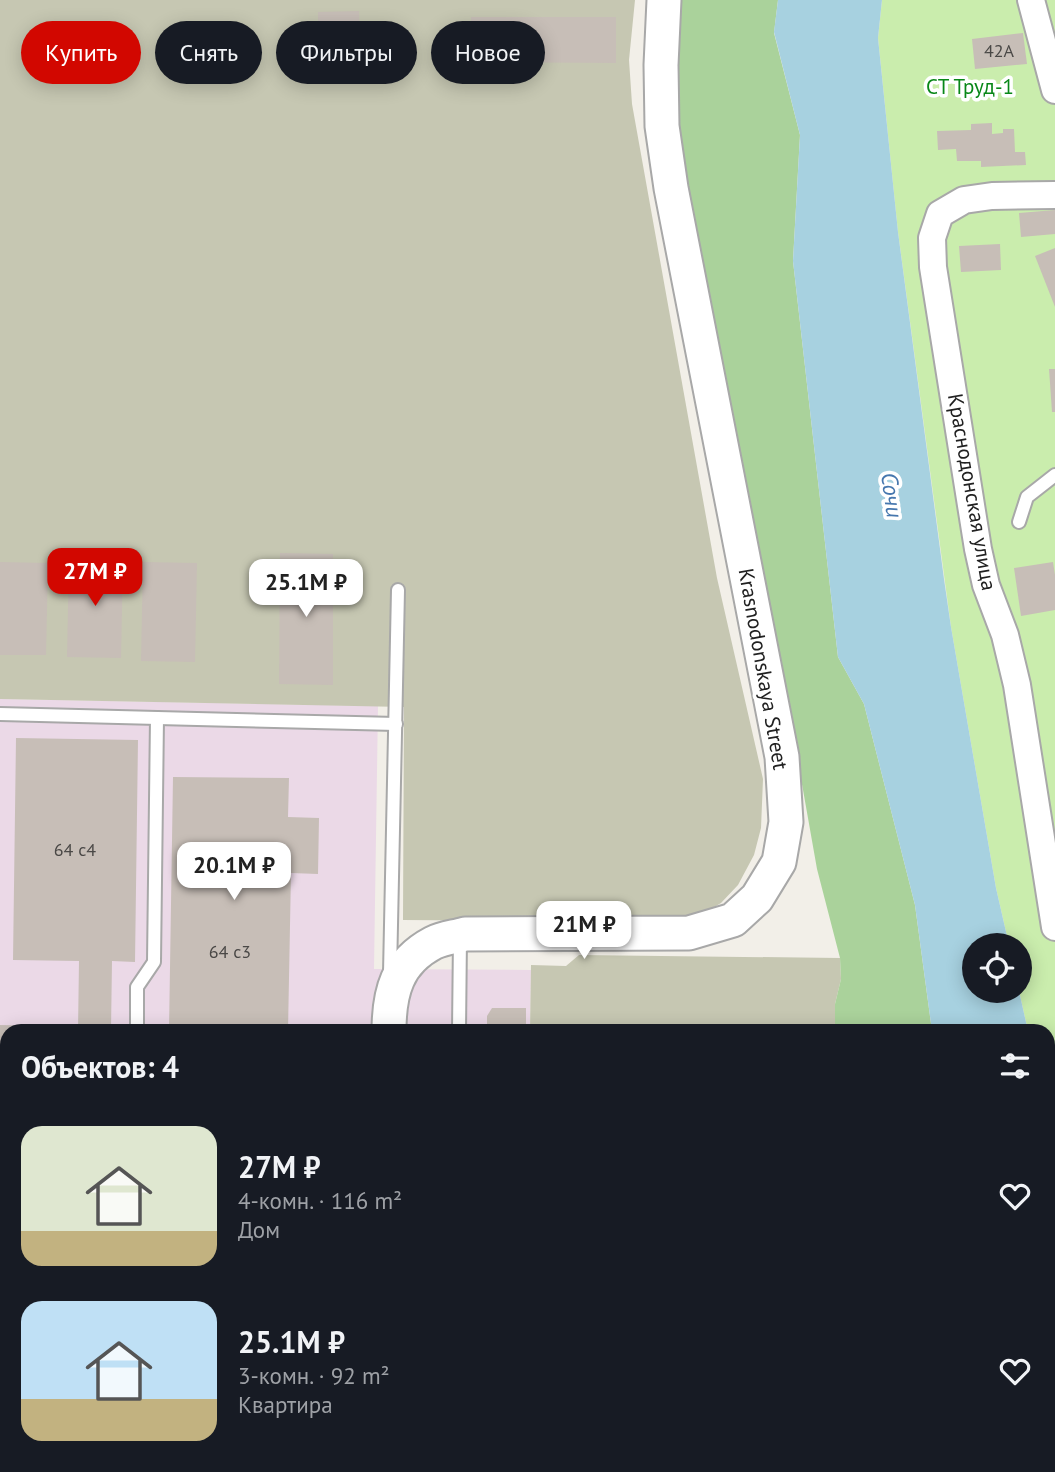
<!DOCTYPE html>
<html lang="ru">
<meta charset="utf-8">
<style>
body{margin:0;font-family:"PT Sans",sans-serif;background:#242831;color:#f1f3f6;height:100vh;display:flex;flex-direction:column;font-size:26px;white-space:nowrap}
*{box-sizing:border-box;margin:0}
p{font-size:23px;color:#9ea1a6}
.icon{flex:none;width:38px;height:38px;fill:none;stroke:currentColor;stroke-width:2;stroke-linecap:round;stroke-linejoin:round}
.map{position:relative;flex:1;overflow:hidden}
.side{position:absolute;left:0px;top:1024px;width:1055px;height:450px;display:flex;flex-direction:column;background:#171b24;border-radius:21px 21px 0 0;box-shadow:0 4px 18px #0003}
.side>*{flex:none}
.hud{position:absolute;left:21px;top:21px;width:700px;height:63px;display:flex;gap:14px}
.buttons{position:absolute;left:962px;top:933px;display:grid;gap:14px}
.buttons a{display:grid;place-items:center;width:70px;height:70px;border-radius:50%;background:#171b24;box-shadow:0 4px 18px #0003;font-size:35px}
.price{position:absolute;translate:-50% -60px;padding:0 16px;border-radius:14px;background:#fff;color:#222;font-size:23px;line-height:46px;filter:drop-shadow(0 2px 4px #0008)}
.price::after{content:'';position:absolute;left:50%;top:42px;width:21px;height:16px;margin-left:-10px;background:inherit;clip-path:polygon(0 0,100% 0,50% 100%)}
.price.selected{background:#d20700;color:#fff}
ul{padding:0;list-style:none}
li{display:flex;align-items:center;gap:21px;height:175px;padding:0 21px}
li span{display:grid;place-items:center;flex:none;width:196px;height:140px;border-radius:21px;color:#555}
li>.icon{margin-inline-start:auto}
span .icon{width:84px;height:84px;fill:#fffc;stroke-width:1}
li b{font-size:30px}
h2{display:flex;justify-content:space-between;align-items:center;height:84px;padding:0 21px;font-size:30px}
.chip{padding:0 24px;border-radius:32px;background:#171b24;box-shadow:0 4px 18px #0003;font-size:24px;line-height:63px}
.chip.selected{background:#d20700;color:#fff}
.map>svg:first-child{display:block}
</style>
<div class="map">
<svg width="1055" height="1472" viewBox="0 0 1055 1472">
<rect width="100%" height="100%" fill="#f2efe8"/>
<g fill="#ebd9e7">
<polygon points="0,699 378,706 374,969 531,970 530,1031 7,1031 7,1447 0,1456"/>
<polygon points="423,1466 423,1472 73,1472 62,1467"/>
</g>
<g fill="#c6c7b2">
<polygon points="0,0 635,0 629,60 632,104 717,578 763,779 761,828 754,855 738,885 721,903 698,917 673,922 403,920 404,707 0,699"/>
<polygon points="579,955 840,958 841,979 835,1004 835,1031 530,1031 531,965 566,966"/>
<polygon points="423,1467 812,1467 811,1472 423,1472"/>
</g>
<polygon fill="#caedad" points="882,0 1055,0 1055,1152 1048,1122 1048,1031 1028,1031 1019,991 1020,990 1020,945 1009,945 996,888 951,627 898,232 878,38"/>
<g fill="#aad29b">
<polygon points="676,0 778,0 774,33 800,135 793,261 838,657 864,704 915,905 932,1031 835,1031 835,1004 841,979 840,958 817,869 788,705 676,133"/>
<polygon points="1055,1395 1055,1472 1006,1472 1006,1467 1048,1466 1048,1405"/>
<polygon points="283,1467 377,1467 376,1472 283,1472"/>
<polygon points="812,1467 910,1467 908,1472 811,1472"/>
</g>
<g fill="#a7d1e0">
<polygon points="778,0 882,0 878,38 898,232 944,579 951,627 996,888 1009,945 975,945 975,990 1019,991 1028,1031 932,1031 915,905 864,704 838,657 793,261 800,135 774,32"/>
<polygon points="1048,1122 1055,1152 1055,1395 1048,1405"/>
<polygon points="910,1466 1006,1467 1006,1472 908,1472"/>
</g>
<g fill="#c7beb7">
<polygon points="359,11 361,72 319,73 318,12"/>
<polygon points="471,17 616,17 616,63 471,62"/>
<polygon points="1023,33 1027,64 975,69 972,39"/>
<polygon points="992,123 992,134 1003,133 1003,129 1014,129 1015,152 1025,152 1026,165 981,167 981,161 957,161 956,149 938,150 937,131 971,130 971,124"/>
<polygon points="1055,210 1055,234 1021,237 1019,213"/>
<polygon points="1000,244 1001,270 961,272 959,246"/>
<polygon points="1055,248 1055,307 1035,256"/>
<polygon points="1049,369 1055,369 1055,412 1052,412"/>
<polygon points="280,553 333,554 333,685 279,684"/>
<polygon points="69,559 123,560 121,658 67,657"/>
<polygon points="0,562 48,563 46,655 0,655"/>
<polygon points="143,562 197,563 195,662 141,661"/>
<polygon points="1053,562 1055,575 1055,610 1021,616 1014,568"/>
<polygon points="16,738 138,740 135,962 112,961 111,1031 78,1031 79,961 13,960"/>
<polygon points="173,777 289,778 288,817 319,818 318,874 291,873 288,1031 169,1031"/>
<polygon points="492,1008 526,1008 526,1031 487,1031 487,1016"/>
<polygon points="0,1025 45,1026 45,1031 7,1031 7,1075 0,1075"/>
<rect x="212" y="1466" width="62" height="6"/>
<rect x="492" y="1466" width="53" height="6"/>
</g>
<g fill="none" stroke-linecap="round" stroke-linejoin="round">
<defs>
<g id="service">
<polyline points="1019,522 1027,497 1055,475"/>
<polyline points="0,714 396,724"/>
<polyline points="390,973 398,590"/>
<polyline points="137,1031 137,987 154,962 157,718"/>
<polyline points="459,1031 460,937"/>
<polyline points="0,1338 3,1341 7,1341"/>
<polyline points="185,1466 185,1472"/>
<polyline points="130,1472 130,1466"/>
</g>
<g id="minor">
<polyline points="1031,0 1055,90"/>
<polyline points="1055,195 992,196 964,200 940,214 932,238 933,267 978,549 986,585 1005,635 1017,685 1055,927"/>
</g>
<g id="tertiary">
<path d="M389,1031C389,992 397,962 433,943C443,938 455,937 465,934L689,933L733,920L757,898L779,862L786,822L782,757L671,188L662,126L661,65L664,0"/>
<polyline points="389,1466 389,1472"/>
</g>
</defs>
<use href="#service" stroke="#a8a8a8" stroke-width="16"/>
<use href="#minor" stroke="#a8a8a8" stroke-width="30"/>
<use href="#tertiary" stroke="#a8a8a8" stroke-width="37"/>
<use href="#service" stroke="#fff" stroke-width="12"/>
<use href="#minor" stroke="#fff" stroke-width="26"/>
<use href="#tertiary" stroke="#fff" stroke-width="33"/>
</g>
<g text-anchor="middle" stroke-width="7" stroke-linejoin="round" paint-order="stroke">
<g font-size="18" fill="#4a4846">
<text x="999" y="57">42А</text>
<text x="75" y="856">64 с4</text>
<text x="230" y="958">64 с3</text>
</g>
<g font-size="21" fill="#088717" stroke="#fff">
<text x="970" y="94">СТ Труд-1</text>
</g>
<g font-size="21" fill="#212121" stroke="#fff">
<text transform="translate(972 492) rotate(80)" y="7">Краснодонская улица</text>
<text transform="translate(763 669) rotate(80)" y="7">Krasnodonskaya Street</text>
</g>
<g font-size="23" font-style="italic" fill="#4677ae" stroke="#fff">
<text transform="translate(892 495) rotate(82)" y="8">Сочи</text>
</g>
</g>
</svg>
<div class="buttons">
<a><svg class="icon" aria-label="locate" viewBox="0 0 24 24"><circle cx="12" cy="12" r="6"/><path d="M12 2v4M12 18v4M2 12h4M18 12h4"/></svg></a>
</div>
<b class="price selected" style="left:95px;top:608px">27M ₽</b>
<b class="price" style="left:306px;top:619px">25.1M ₽</b>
<b class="price" style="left:234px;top:902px">20.1M ₽</b>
<b class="price" style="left:584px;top:961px">21M ₽</b>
<div class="hud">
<a class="chip selected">Купить</a>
<a class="chip">Снять</a>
<a class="chip">Фильтры</a>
<a class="chip">Новое</a>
</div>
<section class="side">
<h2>Объектов: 4<svg class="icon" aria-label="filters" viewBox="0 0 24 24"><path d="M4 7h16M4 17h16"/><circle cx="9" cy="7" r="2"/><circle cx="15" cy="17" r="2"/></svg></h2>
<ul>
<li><span style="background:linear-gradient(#dfe7d0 75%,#c2b280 0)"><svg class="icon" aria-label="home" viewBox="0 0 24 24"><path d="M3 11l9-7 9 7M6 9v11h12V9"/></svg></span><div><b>27M ₽</b><p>4-комн. · 116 m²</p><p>Дом</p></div><svg class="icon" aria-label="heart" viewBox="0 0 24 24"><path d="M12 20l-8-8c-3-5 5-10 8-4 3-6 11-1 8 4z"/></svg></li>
<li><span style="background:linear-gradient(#bfe0f5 70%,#c2b280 0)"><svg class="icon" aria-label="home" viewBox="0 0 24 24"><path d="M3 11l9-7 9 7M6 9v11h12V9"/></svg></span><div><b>25.1M ₽</b><p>3-комн. · 92 m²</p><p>Квартира</p></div><svg class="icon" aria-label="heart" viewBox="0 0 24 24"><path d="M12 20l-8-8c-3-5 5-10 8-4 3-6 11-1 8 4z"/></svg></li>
</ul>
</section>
</div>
